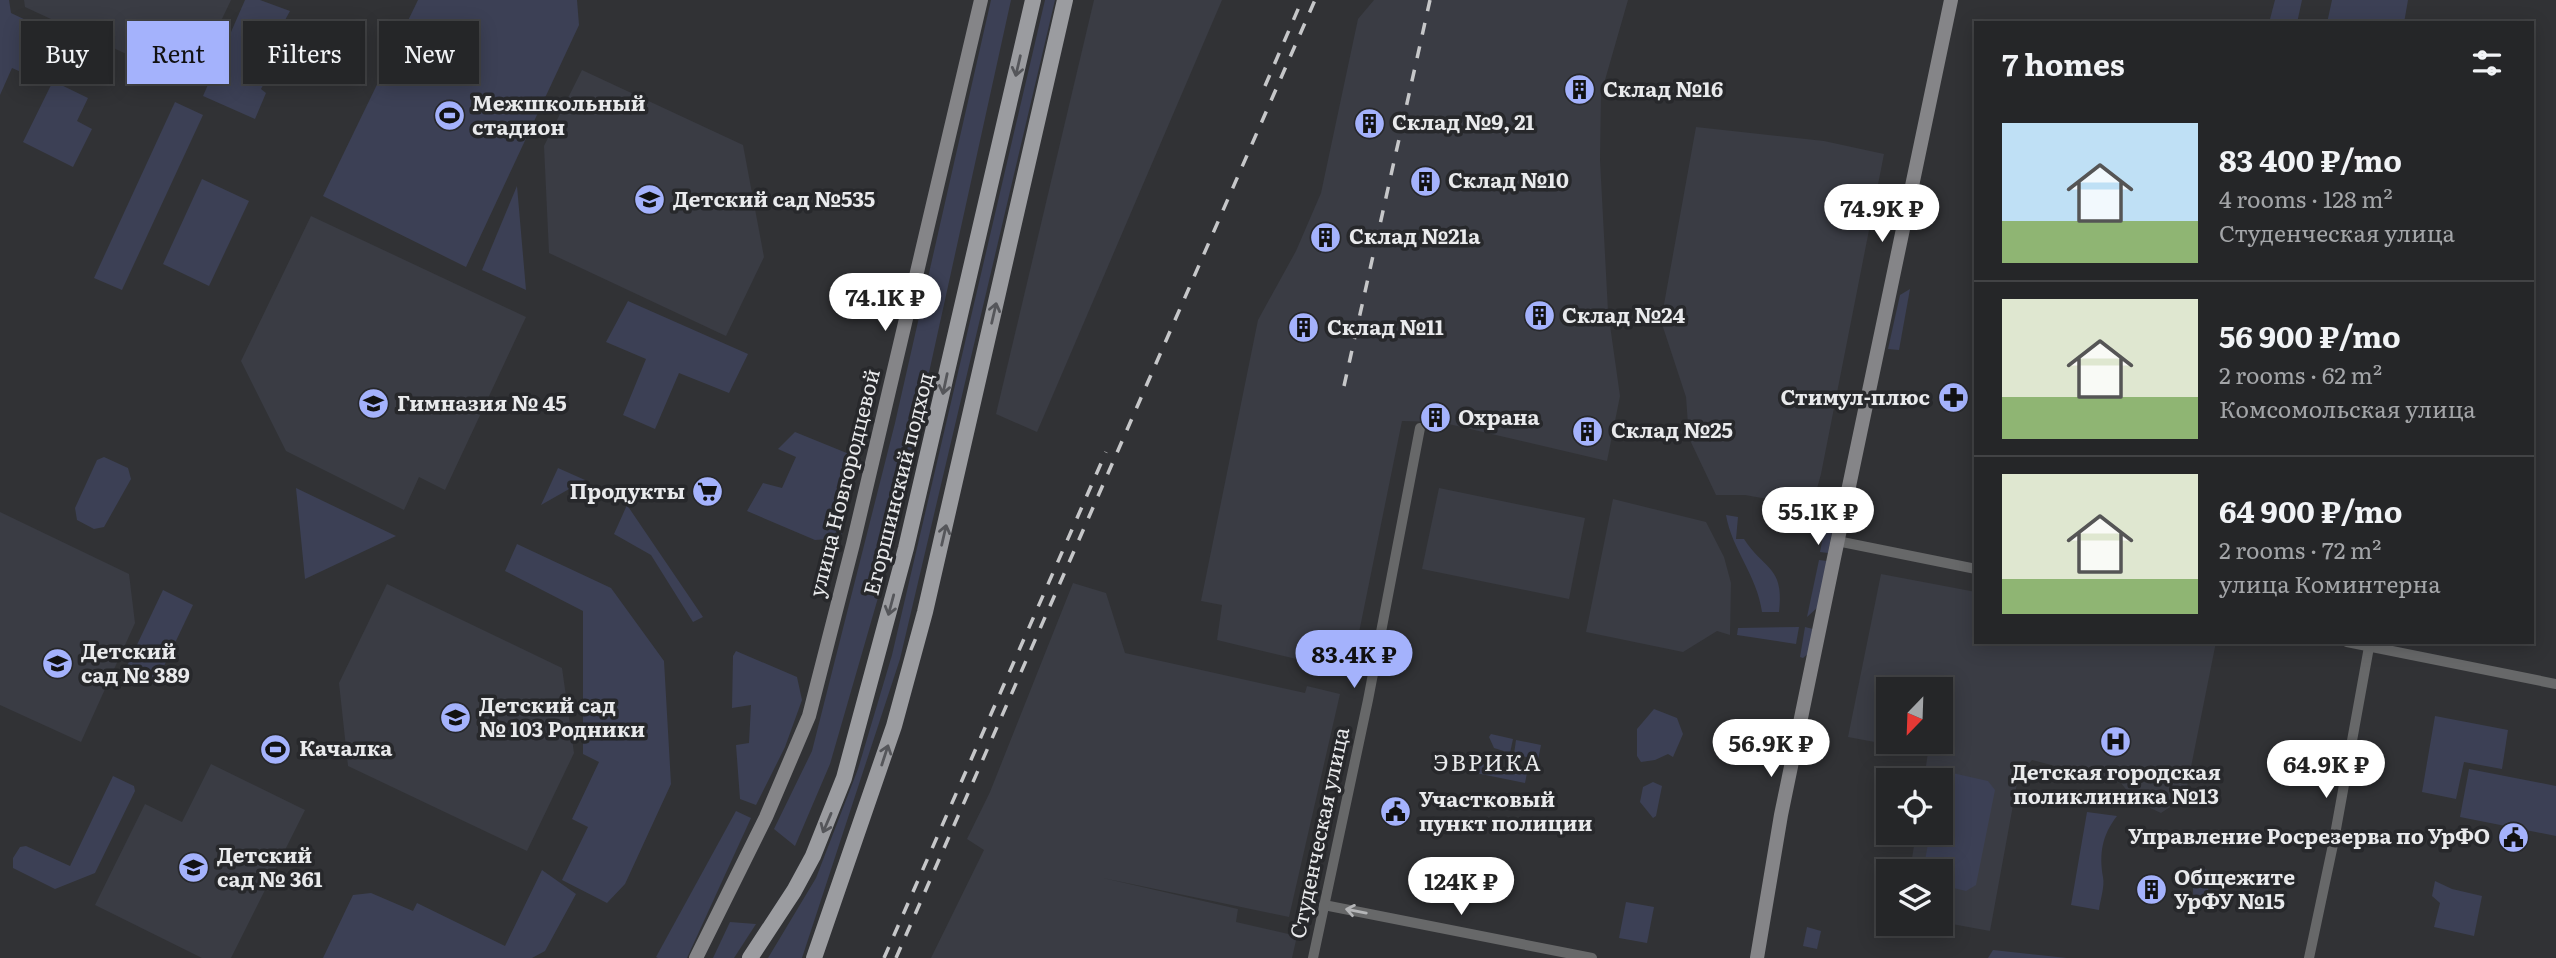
<!DOCTYPE html>
<meta charset="utf-8">
<style>
body{margin:0;font-family:Literata,serif;background:#2d2e30;color:#f1f3f6;height:100vh;display:flex;flex-direction:column;font-size:26px;white-space:nowrap}
*{box-sizing:border-box;margin:0}
p{font-size:23px;color:#a3a5a8}
.icon{flex:none;width:38px;height:38px;fill:none;stroke:currentColor;stroke-width:2;stroke-linecap:round;stroke-linejoin:round}
.map{position:relative;flex:1;overflow:hidden}
.sheet{position:absolute;left:1974px;top:21px;width:560px;height:623px;display:flex;flex-direction:column;background:#252628;border-radius:0px;box-shadow:0 4px 18px #0003,0 0 0 2px #424345}
.sheet>*{flex:none}
.hud{position:absolute;left:21px;top:21px;width:665px;height:63px;display:flex;gap:14px}
.needle{width:46px;rotate:203deg}
.buttons{position:absolute;left:1876px;top:677px;display:grid;gap:14px}
.buttons a{display:grid;place-items:center;width:77px;height:77px;border-radius:0px;background:#252628;box-shadow:0 4px 18px #0003,0 0 0 2px #424345;font-size:35px}
.price{position:absolute;translate:-50% -60px;padding:0 16px;border-radius:24px;background:#fff;color:#222;font-size:23px;line-height:46px;filter:drop-shadow(0 2px 4px #0008)}
.price::after{content:'';position:absolute;left:50%;top:42px;width:21px;height:16px;margin-left:-10px;background:inherit;clip-path:polygon(0 0,100% 0,50% 100%)}
.price.on{background:#a4b2fc;color:#111}
ul{padding:0;list-style:none}
li{display:flex;align-items:center;gap:21px;height:175px;padding:0 28px}
li+li{border-top:2px solid #424345}
li span{display:grid;place-items:center;flex:none;width:196px;height:140px;border-radius:0px;color:#555}
li>.icon{margin-inline-start:auto}
span .icon{width:84px;height:84px;fill:#fffc;stroke-width:1}
li b{font-size:30px}
h2{display:flex;justify-content:space-between;align-items:center;height:84px;padding:0 28px;font-size:30px}
.tag{padding:0 24px;border-radius:0px;background:#252628;box-shadow:0 4px 18px #0003,0 0 0 2px #424345;font-size:24px;line-height:63px}
.tag.on{background:#a4b2fc;color:#111}
.map>svg:first-child{display:block}
</style>
<div class="map">
<svg width="2556" height="958" viewBox="0 0 2556 958">
<rect width="100%" height="100%" fill="#313235"/>
<g fill="#3a3c44" fill-rule="evenodd">
<polygon points="24,0 231,0 191,84 25,7"/>
<polygon points="1094,0 1222,0 1037,432 996,414"/>
<polygon points="1374,0 1628,0 1601,94 1600,160 1608,311 1620,396 1607,461 1440,422 1402,421 1351,672 1217,640 1222,605 1201,601 1258,320 1296,251 1321,193 1358,19"/>
<polygon points="582,70 743,145 764,257 726,336 549,253 544,146"/>
<polygon points="1696,127 1824,141 1884,154 1821,474 1813,503 1807,506 1745,495 1716,495 1689,438 1686,397 1661,321"/>
<polygon points="311,216 526,317 445,490 419,477 404,510 286,451 241,361"/>
<polygon points="1439,488 1585,518 1569,599 1422,569"/>
<polygon points="1613,499 1706,522 1724,557 1731,583 1730,635 1717,631 1683,652 1586,632"/>
<polygon points="0,512 129,574 135,623 81,742 0,705"/>
<path d="M1881,574L1976,592V642H2216L2185,797L2161,813L2135,801L2121,783L2032,760L2026,767H2020L1990,931L1941,922V872L1910,871L1916,833H1941V780H1924L1928,752L1848,737ZM1888,690H1941V742H1888Z"/>
<polygon points="1073,583 1106,593 1125,653 1305,693 1307,686 1340,694 1289,917 1103,878 1238,909 1236,922 1297,936 1292,958 931,958 984,850 967,839 990,792"/>
<polygon points="387,584 562,668 574,753 527,851 348,766 339,683"/>
<polygon points="211,764 305,810 231,958 202,958 95,905 145,804 182,822"/>
</g>
<g fill="#3c4055">
<polygon points="0,0 9,0 11,13 68,40 46,83 12,68 0,95"/>
<polygon points="245,0 260,0 290,11 278,33 287,39 261,89 266,93 255,119 203,96"/>
<polygon points="418,0 577,0 579,25 466,267 323,196"/>
<polygon points="991,0 1011,0 884,577 830,764 795,846 774,829 812,751 895,423"/>
<polygon points="1045,0 1055,0 900,659 802,958 768,958 816,878 858,769 892,655"/>
<polygon points="2275,0 2302,0 2297,23 2269,23"/>
<polygon points="2332,0 2408,0 2404,23 2327,23"/>
<polygon points="53,81 88,98 77,121 92,129 73,167 23,142"/>
<polygon points="175,102 203,115 122,290 94,278"/>
<polygon points="202,179 249,201 209,286 163,264"/>
<polygon points="517,186 526,290 482,270"/>
<polygon points="1910,289 1899,350 1888,349 1900,295"/>
<polygon points="628,301 748,354 729,393 679,373 655,429 623,415 646,359 606,342"/>
<polygon points="795,432 859,458 841,538 815,540 747,511 763,483 782,488 796,457 778,449"/>
<polygon points="104,457 128,468 131,479 104,527 94,529 77,520 75,508 97,460"/>
<polygon points="558,468 585,480 541,505"/>
<polygon points="296,488 396,536 305,579"/>
<polygon points="627,505 703,617 693,622 651,555 614,534"/>
<path d="M1726,515L1738,517L1736,539H1744C1766,572 1784,566 1779,612H1762C1757,575 1732,550 1726,515Z"/>
<polygon points="1827,517 1834,521 1828,553 1820,552"/>
<polygon points="517,544 611,588 664,661 671,784 625,884 607,903 562,880 588,827 572,819 599,762 583,754 583,611 505,571"/>
<polygon points="1819,560 1827,561 1818,607 1807,617"/>
<polygon points="163,590 193,605 155,685 125,670"/>
<polygon points="1799,627 1796,644 1737,635 1738,628"/>
<polygon points="1805,627 1813,629 1810,652 1803,658 1800,657"/>
<polygon points="736,651 797,677 802,700 785,747 756,805 740,799 736,745 749,743 751,705 732,708 733,656"/>
<polygon points="1654,709 1677,718 1683,734 1673,757 1668,754 1655,760 1641,762 1637,756 1637,729"/>
<polygon points="2435,716 2508,730 2502,769 2464,762 2456,799 2422,792"/>
<polygon points="1491,734 1513,739 1510,753 1494,748 1489,737"/>
<polygon points="1516,740 1541,745 1538,760 1514,754"/>
<polygon points="1473,762 1527,773 1525,783 1471,772"/>
<polygon points="2469,769 2556,786 2556,836 2460,817"/>
<polygon points="1948,772 1988,781 1995,790 1976,885 1966,891 1941,885 1941,872 1923,871 1930,833 1941,833 1941,780"/>
<polygon points="113,776 134,786 135,791 95,873 55,889 13,868 13,858 20,847 26,846 70,866"/>
<polygon points="1653,782 1662,786 1656,816 1653,818 1640,802 1643,787"/>
<polygon points="736,811 751,818 687,958 658,958 656,957"/>
<path d="M2087,812L2117,816C2102,835 2099,854 2103,877C2105,886 2100,901 2099,910L2071,905Z"/>
<path d="M2201,865L2211,874L2206,902L2202,905L2195,903C2191,892 2193,874 2201,865Z"/>
<polygon points="542,870 576,894 545,951 532,958 323,958 353,895 371,893 413,911 417,903 505,946"/>
<polygon points="2435,881 2452,889 2482,896 2474,936 2434,927 2440,903 2432,896"/>
<polygon points="1626,902 1654,907 1647,943 1619,938"/>
<polygon points="730,922 756,924 734,958 713,958"/>
<polygon points="1807,927 1821,931 1817,949 1803,946"/>
<polygon points="1993,950 2067,958 1988,958"/>
</g>
<g fill="none" stroke-linecap="round" stroke-linejoin="round">
<g stroke="#676869" stroke-width="10">
<polyline points="1837,541 1976,569"/>
<polyline points="2347,642 2556,684"/>
<polyline points="1324,905 1592,958"/>
<polyline points="1313,958 1368,700 1420,428"/>
<polyline points="2309,958 2334,840 2369,647"/>
</g>
<g stroke="#858588" stroke-width="14">
<polyline points="696,958 766,817 809,716 853,544 981,0"/>
<polyline points="1757,958 1781,815 1834,558 1951,0"/>
</g>
<g stroke="#9b9ca0" stroke-width="16">
<polyline points="750,958 794,891 813,856 844,778 906,548 1033,0"/>
<polyline points="814,958 894,726 925,612 1065,0"/>
</g>
<g stroke="#c6c7c9" stroke-width="3.5" stroke-dasharray="12 12" stroke-linecap="butt">
<polyline points="1265,86 1302,0"/>
<polyline points="1344,386 1430,0"/>
<polyline points="884,958 1106,452"/>
<polyline points="896,958 1315,0"/>
</g>
</g>
<defs><path id="oneway-shaft" d="M-6 0H5M1.5-3L5.5 0L1.5 3" fill="none" stroke-width="1.6" stroke-linecap="round" stroke-linejoin="round" transform="scale(1.75)"/></defs>
<g stroke="#55565a">
<use href="#oneway-shaft" transform="translate(1018 66) rotate(103)"/>
<use href="#oneway-shaft" transform="translate(994 313) rotate(-77)"/>
<use href="#oneway-shaft" transform="translate(945 384) rotate(102)"/>
<use href="#oneway-shaft" transform="translate(944 535) rotate(-77)"/>
<use href="#oneway-shaft" transform="translate(891 605) rotate(105)"/>
<use href="#oneway-shaft" transform="translate(885 755) rotate(-72)"/>
<use href="#oneway-shaft" transform="translate(827 823) rotate(113)"/>
</g>
<use stroke="#b5b6b8" href="#oneway-shaft" transform="translate(1356 911) rotate(-169)"/>
<defs>
<symbol id="building-disc" viewBox="-11 -11 22 22"><circle r="9.5" fill="#a4b2fc" stroke="#27282b"/><path d="M-4-6H4V6H1V3H-1V6H-4ZM-2.5-4.3h1.7v1.8h-1.7ZM.8-4.3h1.7v1.8H.8ZM-2.5-1h1.7V.8h-1.7ZM.8-1h1.7V.8H.8Z" fill="#111"/></symbol>
<symbol id="stadium-disc" viewBox="-11 -11 22 22"><circle r="9.5" fill="#a4b2fc" stroke="#27282b"/><path d="M0-5a6.5 5 0 1 0 0 10a6.5 5 0 1 0 0-10ZM-3.5-1.8h7v3.6h-7Z" fill="#111"/></symbol>
<symbol id="school-disc" viewBox="-11 -11 22 22"><circle r="9.5" fill="#a4b2fc" stroke="#27282b"/><path d="M0-5L7-2L0 1L-7-2ZM-4 1L0 2.5L4 1V4Q0 6-4 4Z" fill="#111"/></symbol>
<symbol id="pharmacy-disc" viewBox="-11 -11 22 22"><circle r="9.5" fill="#a4b2fc" stroke="#27282b"/><path d="M-2-6h4v4h4v4h-4v4h-4v-4h-4v-4h4Z" fill="#111"/></symbol>
<symbol id="supermarket-disc" viewBox="-11 -11 22 22"><circle r="9.5" fill="#a4b2fc" stroke="#27282b"/><path d="M-6-5.5h2.5l.6 2H6L4.5 2H-2.5L-4.4-4H-6ZM-1.5 3.2a1.3 1.3 0 1 0 .1 0ZM3 3.2a1.3 1.3 0 1 0 .1 0Z" fill="#111"/></symbol>
<symbol id="hospital-disc" viewBox="-11 -11 22 22"><circle r="9.5" fill="#a4b2fc" stroke="#27282b"/><path d="M-5-5h3v3.5h4V-5h3V5h-3V1.5h-4V5h-3Z" fill="#111"/></symbol>
<symbol id="civic-disc" viewBox="-11 -11 22 22"><circle r="9.5" fill="#a4b2fc" stroke="#27282b"/><path d="M-.6-6.5H3V-4.5H.6V-3L4-1V1h2V6H-6V1h2V-1L-.6-3ZM-1.2 2.5V6h2.4V2.5Z" fill="#111"/></symbol>
</defs>
<g fill-rule="evenodd">
<use href="#building-disc" x="1562" y="72" width="35" height="35"/>
<use href="#stadium-disc" x="432" y="98" width="35" height="35"/>
<use href="#building-disc" x="1352" y="106" width="35" height="35"/>
<use href="#building-disc" x="1408" y="164" width="35" height="35"/>
<use href="#school-disc" x="632" y="182" width="35" height="35"/>
<use href="#building-disc" x="1308" y="220" width="35" height="35"/>
<use href="#building-disc" x="1522" y="298" width="35" height="35"/>
<use href="#building-disc" x="1286" y="310" width="35" height="35"/>
<use href="#pharmacy-disc" x="1936" y="380" width="35" height="35"/>
<use href="#school-disc" x="356" y="386" width="35" height="35"/>
<use href="#building-disc" x="1418" y="400" width="35" height="35"/>
<use href="#building-disc" x="1570" y="414" width="35" height="35"/>
<use href="#supermarket-disc" x="690" y="474" width="35" height="35"/>
<use href="#school-disc" x="40" y="646" width="35" height="35"/>
<use href="#school-disc" x="438" y="700" width="35" height="35"/>
<use href="#hospital-disc" x="2098" y="724" width="35" height="35"/>
<use href="#stadium-disc" x="258" y="732" width="35" height="35"/>
<use href="#civic-disc" x="1378" y="794" width="35" height="35"/>
<use href="#civic-disc" x="2496" y="820" width="35" height="35"/>
<use href="#school-disc" x="176" y="850" width="35" height="35"/>
<use href="#building-disc" x="2134" y="872" width="35" height="35"/>
</g>
<g text-anchor="middle" stroke-width="7" stroke-linejoin="round" paint-order="stroke">
<g font-size="21" font-weight="bold" fill="#e9eaec" stroke="#27282b" text-anchor="start">
<text x="1603" y="97">Склад №16</text>
<text x="472" y="111">Межшкольный<tspan x="472" dy="24">стадион</tspan></text>
<text x="1392" y="130">Склад №9, 21</text>
<text x="1448" y="188">Склад №10</text>
<text x="673" y="207">Детский сад №535</text>
<text x="1349" y="244">Склад №21а</text>
<text x="1562" y="323">Склад №24</text>
<text x="1327" y="335">Склад №11</text>
<text x="1930" y="405" text-anchor="end">Стимул-плюс</text>
<text x="397" y="411">Гимназия № 45</text>
<text x="1458" y="425">Охрана</text>
<text x="1611" y="438">Склад №25</text>
<text x="685" y="499" text-anchor="end">Продукты</text>
<text x="81" y="659">Детский<tspan x="81" dy="24">сад № 389</tspan></text>
<text x="479" y="713">Детский сад<tspan x="479" dy="24">№ 103 Родники</tspan></text>
<text x="299" y="756">Качалка</text>
<text x="2116" y="780" text-anchor="middle">Детская городская<tspan x="2116" dy="24">поликлиника №13</tspan></text>
<text x="1419" y="807">Участковый<tspan x="1419" dy="24">пункт полиции</tspan></text>
<text x="2490" y="844" text-anchor="end">Управление Росрезерва по УрФО</text>
<text x="217" y="863">Детский<tspan x="217" dy="24">сад № 361</tspan></text>
<text x="2174" y="885">Общежите<tspan x="2174" dy="24">УрФУ №15</tspan></text>
</g>
<g font-size="21" fill="#e9eaec" stroke="#27282b">
<text transform="translate(845 483) rotate(-76)" y="7">улица Новгородцевой</text>
<text transform="translate(899 484) rotate(-76)" y="7">Егоршинский подход</text>
<text transform="translate(1320 833) rotate(-78)" y="7">Студенческая улица</text>
</g>
<g font-size="23" letter-spacing="2" fill="#e9eaec" stroke="#27282b">
<text x="1488" y="771">ЭВРИКА</text>
</g>
</g>
</svg>
<div class="buttons">
<a><svg class="needle" viewBox="-14 -14 28 28"><path d="M0-13l5 13h-10z" fill="#e53935"/><path d="M0 13l5-13h-10z" fill="#a3a5a8"/></svg></a>
<a><svg class="icon" aria-label="locate" viewBox="0 0 24 24"><circle cx="12" cy="12" r="6"/><path d="M12 2v4M12 18v4M2 12h4M18 12h4"/></svg></a>
<a><svg class="icon" aria-label="layers" viewBox="0 0 24 24"><path d="M12 4l9 5-9 5-9-5zM3 14l9 5 9-5"/></svg></a>
</div>
<b class="price" style="left:1882px;top:244px">74.9K ₽</b>
<b class="price" style="left:885px;top:333px">74.1K ₽</b>
<b class="price" style="left:1818px;top:547px">55.1K ₽</b>
<b class="price on" style="left:1354px;top:690px">83.4K ₽</b>
<b class="price" style="left:1771px;top:779px">56.9K ₽</b>
<b class="price" style="left:2326px;top:800px">64.9K ₽</b>
<b class="price" style="left:1461px;top:917px">124K ₽</b>
<div class="hud">
<a class="tag">Buy</a>
<a class="tag on">Rent</a>
<a class="tag">Filters</a>
<a class="tag">New</a>
</div>
<section class="sheet">
<h2>7 homes<svg class="icon" aria-label="filters" viewBox="0 0 24 24"><path d="M4 7h16M4 17h16"/><circle cx="9" cy="7" r="2"/><circle cx="15" cy="17" r="2"/></svg></h2>
<ul>
<li><span style="background:linear-gradient(#bfe0f5 70%,#8fb573 0)"><svg class="icon" aria-label="home" viewBox="0 0 24 24"><path d="M3 11l9-7 9 7M6 9v11h12V9"/></svg></span><div><b>83 400 ₽/mo</b><p>4 rooms · 128 m²</p><p>Студенческая улица</p></div></li>
<li><span style="background:linear-gradient(#dfe7d0 70%,#8fb573 0)"><svg class="icon" aria-label="home" viewBox="0 0 24 24"><path d="M3 11l9-7 9 7M6 9v11h12V9"/></svg></span><div><b>56 900 ₽/mo</b><p>2 rooms · 62 m²</p><p>Комсомольская улица</p></div></li>
<li><span style="background:linear-gradient(#dfe7d0 75%,#8fb573 0)"><svg class="icon" aria-label="home" viewBox="0 0 24 24"><path d="M3 11l9-7 9 7M6 9v11h12V9"/></svg></span><div><b>64 900 ₽/mo</b><p>2 rooms · 72 m²</p><p>улица Коминтерна</p></div></li>
</ul>
</section>
</div>
